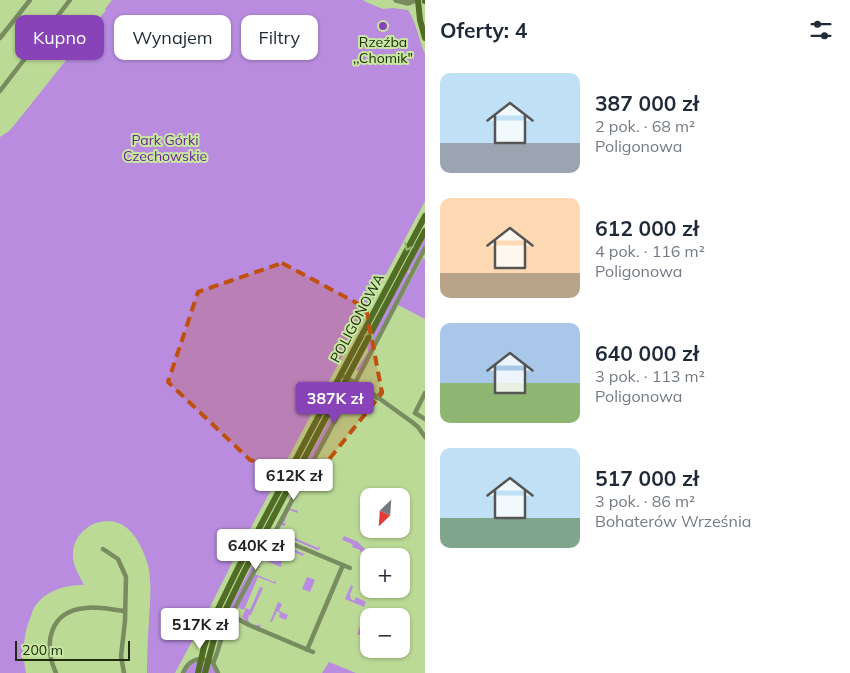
<!DOCTYPE html>
<html lang="pl">
<meta charset="utf-8">
<style>
body{margin:0;font-family:Mulish,sans-serif;background:#f2f2f3;color:#1f2937;height:100vh;display:flex;flex-direction:column;font-size:19px;white-space:nowrap}
*{box-sizing:border-box;margin:0}
p{font-size:16px;color:#747a83}
.icon{flex:none;width:28px;height:28px;fill:none;stroke:currentColor;stroke-width:2;stroke-linecap:round;stroke-linejoin:round}
.map{position:relative;flex:1;overflow:hidden}
.sheet{display:flex;flex-direction:column;background:#fff;width:425px}
.sheet>*{flex:none}
.banner{position:absolute;left:15px;top:15px;width:335px;height:45px;display:flex;gap:10px}
.needle{width:32px;rotate:205deg}
.tools{position:absolute;left:360px;top:488px;display:grid;gap:10px}
.tools a{display:grid;place-items:center;width:50px;height:50px;border-radius:10px;background:#fff;box-shadow:0 1px 4px #0004;font-size:25px}
.scale{position:absolute;left:15px;bottom:12px;width:115px;box-sizing:border-box;padding-left:5px;border:2px solid #202c10;border-top:0;font-size:14px;line-height:18px;white-space:nowrap;color:#202c10;-webkit-text-stroke:4px #c8e7a1;paint-order:stroke}
.price{position:absolute;translate:-50% -42px;padding:0 11px;border-radius:5px;background:#fff;color:#222;font-size:16px;line-height:32px;filter:drop-shadow(0 1px 2px #0008)}
.price::after{content:'';position:absolute;left:50%;top:30px;width:15px;height:11px;margin-left:-8px;background:inherit;clip-path:polygon(0 0,100% 0,50% 100%)}
.price.active{background:#8743b7;color:#fff}
ul{padding:0;list-style:none}
li{display:flex;align-items:center;gap:15px;height:125px;padding:0 15px}
li span{display:grid;place-items:center;flex:none;width:140px;height:100px;border-radius:10px;color:#555}
li>.icon{margin-inline-start:auto}
span .icon{width:60px;height:60px;fill:#fffc;stroke-width:1}
li b{font-size:21px}
h2{display:flex;justify-content:space-between;align-items:center;height:60px;padding:0 15px;font-size:21px}
.tag{padding:0 18px;border-radius:10px;background:#fff;box-shadow:0 1px 4px #0004;font-size:18px;line-height:45px}
.tag.active{background:#8743b7;color:#fff}
main{display:flex;flex:1;min-height:0}
.map>svg:first-child{display:block}
</style>
<main>
<div class="map">
<svg width="425" height="673" viewBox="0 0 425 673">
<rect width="100%" height="100%" fill="#bbda95"/>
<g fill="#b98ce0">
<path d="M112,0H363L366,2L383,9L393,8L408,10C417,24 418,38 425,54V201L231,565L204,619L175,673H147V669C147,652 148,636 149,619C150,601 152,583 148,565C144,551 135,531 121,524C100,514 74,530 73,553C72,564 79,575 84,585C66,585 47,590 36,605C33,608 32,612 31,616C23,634 22,654 26,673H0V137L9,131L16,123L106,10L105,9Z"/>
<polygon points="425,238 425,245 411,271 410,270 408,271 409,275 359,371 356,370 368,352 368,349 367,349 370,340"/>
<polygon points="423,258 425,259 425,319 398,305"/>
<polygon points="345,390 348,392 297,487 295,488 287,500 296,479 314,448"/>
<polygon points="289,508 298,511 298,513 289,510 284,523 286,524 284,526 281,525 279,531 318,548 319,546 320,547 319,550 317,550 276,532"/>
<polygon points="344,536 358,542 371,556 369,556 369,558 361,555 362,552 360,551 360,550 352,547 353,545 350,543 342,540"/>
<polygon points="272,540 276,541 304,554 303,556 292,551 289,556 286,555 282,558 282,554 279,561 282,559 281,567 262,559"/>
<polygon points="263,545 265,546 231,617 228,618 227,615 231,605"/>
<polygon points="255,574 274,582 275,580 276,584 258,577 244,610 237,607"/>
<polygon points="307,577 315,580 310,592 302,589"/>
<polygon points="351,585 353,586 350,595 351,599 354,601 356,597 366,602 364,607 345,599"/>
<polygon points="260,587 263,588 251,615 249,615 248,620 250,623 254,625 261,625 260,628 247,622 242,617 246,608 250,610"/>
<polygon points="278,602 282,604 279,611 288,615 286,620 279,617 280,613 277,611 272,622 270,622"/>
<polygon points="361,623 369,626 369,639 357,634"/>
<path d="M197,662C207,662 212,664 217,673H185C188,667 191,664 197,662Z"/>
<polygon points="329,662 356,673 322,673"/>
</g>
<g fill="none" stroke-linecap="round" stroke-linejoin="round">
<g stroke="#788c60" stroke-width="4.5">
<polyline points="0,38 30,0"/>
<polyline points="0,91 70,0"/>
<polyline points="341,375 362,386 412,422 418,427 425,437"/>
<polyline points="425,393 415,413 425,419"/>
<polyline points="377,398 382,391"/>
<polyline points="276,530 354,385 425,248"/>
<polyline points="264,532 350,568"/>
<polyline points="103,549 118,559 126,577 125,621 121,656 124,673"/>
<polyline points="233,618 238,619 249,625 313,652"/>
<polyline points="307,650 343,565"/>
<path d="M213,663C220,650 222,625 233,618V613L235,608L268,545"/>
<path d="M56,673C43,644 49,611 86,608C98,606 113,610 125,611"/>
<path d="M183,673C189,659 199,656 213,663L218,673"/>
</g>
<polyline stroke="#788c60" stroke-width="5.5" points="396,0 408,3 416,0"/>
<g stroke="#506c25" stroke-width="6">
<polyline points="418,0 420,20 425,38"/>
<polyline points="425,0 425,1"/>
<polyline points="223,615 244,572 425,231"/>
<polyline points="214,617 238,568 425,216"/>
</g>
<g stroke="#506c25" stroke-width="6">
<polyline points="198,673 204,647 214,617"/>
<polyline points="205,673 214,639 223,615"/>
</g>
</g>
<defs><path id="oneway-chevron" d="M-2-3.5L2.5 0L-2 3.5" fill="none" stroke-width="1.6" stroke-linecap="round" stroke-linejoin="round" transform="scale(1.25)"/></defs>
<g stroke="#98b66f">
<use href="#oneway-chevron" transform="translate(408 247) rotate(118)"/>
<use href="#oneway-chevron" transform="translate(370 335) rotate(-62)"/>
</g>
<path fill="#c0500d" fill-opacity="0.2" stroke="#c0500d" stroke-width="4" stroke-dasharray="10 6" stroke-linejoin="round" d="M282,263L366,308L382,393L315,477L250,460L168,382L198,292Z"/>
<circle fill="#8743b7" stroke="#c8e7a1" stroke-width="2" cx="383" cy="26" r="5"/>
<g text-anchor="middle" stroke-width="4" stroke-linejoin="round" paint-order="stroke">
<g font-size="14" fill="#202c10" stroke="#c8e7a1">
<text x="383" y="47">Rzeźba<tspan x="383" dy="16">,,Chomik"</tspan></text>
</g>
<g font-size="14" fill="#6b2299" stroke="#c8e7a1">
<text x="165" y="145">Park Górki<tspan x="165" dy="16">Czechowskie</tspan></text>
</g>
<g font-size="14" fill="#202c10" stroke="#c8e7a1">
<text transform="translate(357 318) rotate(-62)" y="5">POLIGONOWA</text>
</g>
</g>
</svg>
<div class="tools">
<a><svg class="needle" viewBox="-14 -14 28 28"><path d="M0-13l5 13h-10z" fill="#e53935"/><path d="M0 13l5-13h-10z" fill="#747a83"/></svg></a>
<a>+</a>
<a>−</a>
</div>
<div class="scale">200 m</div>
<b class="price active" style="left:335px;top:424px">387K zł</b>
<b class="price" style="left:294px;top:501px">612K zł</b>
<b class="price" style="left:256px;top:571px">640K zł</b>
<b class="price" style="left:200px;top:650px">517K zł</b>
<div class="banner">
<a class="tag active">Kupno</a>
<a class="tag">Wynajem</a>
<a class="tag">Filtry</a>
</div>
</div>
<section class="sheet">
<h2>Oferty: 4<svg class="icon" aria-label="filters" viewBox="0 0 24 24"><path d="M4 7h16M4 17h16"/><circle cx="9" cy="7" r="2"/><circle cx="15" cy="17" r="2"/></svg></h2>
<ul>
<li><span style="background:linear-gradient(#bfe0f5 70%,#9aa5b1 0)"><svg class="icon" aria-label="home" viewBox="0 0 24 24"><path d="M3 11l9-7 9 7M6 9v11h12V9"/></svg></span><div><b>387 000 zł</b><p>2 pok. · 68 m²</p><p>Poligonowa</p></div></li>
<li><span style="background:linear-gradient(#ffd9b3 75%,#b9a48a 0)"><svg class="icon" aria-label="home" viewBox="0 0 24 24"><path d="M3 11l9-7 9 7M6 9v11h12V9"/></svg></span><div><b>612 000 zł</b><p>4 pok. · 116 m²</p><p>Poligonowa</p></div></li>
<li><span style="background:linear-gradient(#a9c7e8 60%,#8fb573 0)"><svg class="icon" aria-label="home" viewBox="0 0 24 24"><path d="M3 11l9-7 9 7M6 9v11h12V9"/></svg></span><div><b>640 000 zł</b><p>3 pok. · 113 m²</p><p>Poligonowa</p></div></li>
<li><span style="background:linear-gradient(#bfe0f5 70%,#7fa58c 0)"><svg class="icon" aria-label="home" viewBox="0 0 24 24"><path d="M3 11l9-7 9 7M6 9v11h12V9"/></svg></span><div><b>517 000 zł</b><p>3 pok. · 86 m²</p><p>Bohaterów Września</p></div></li>
</ul>
</section>
</main>
